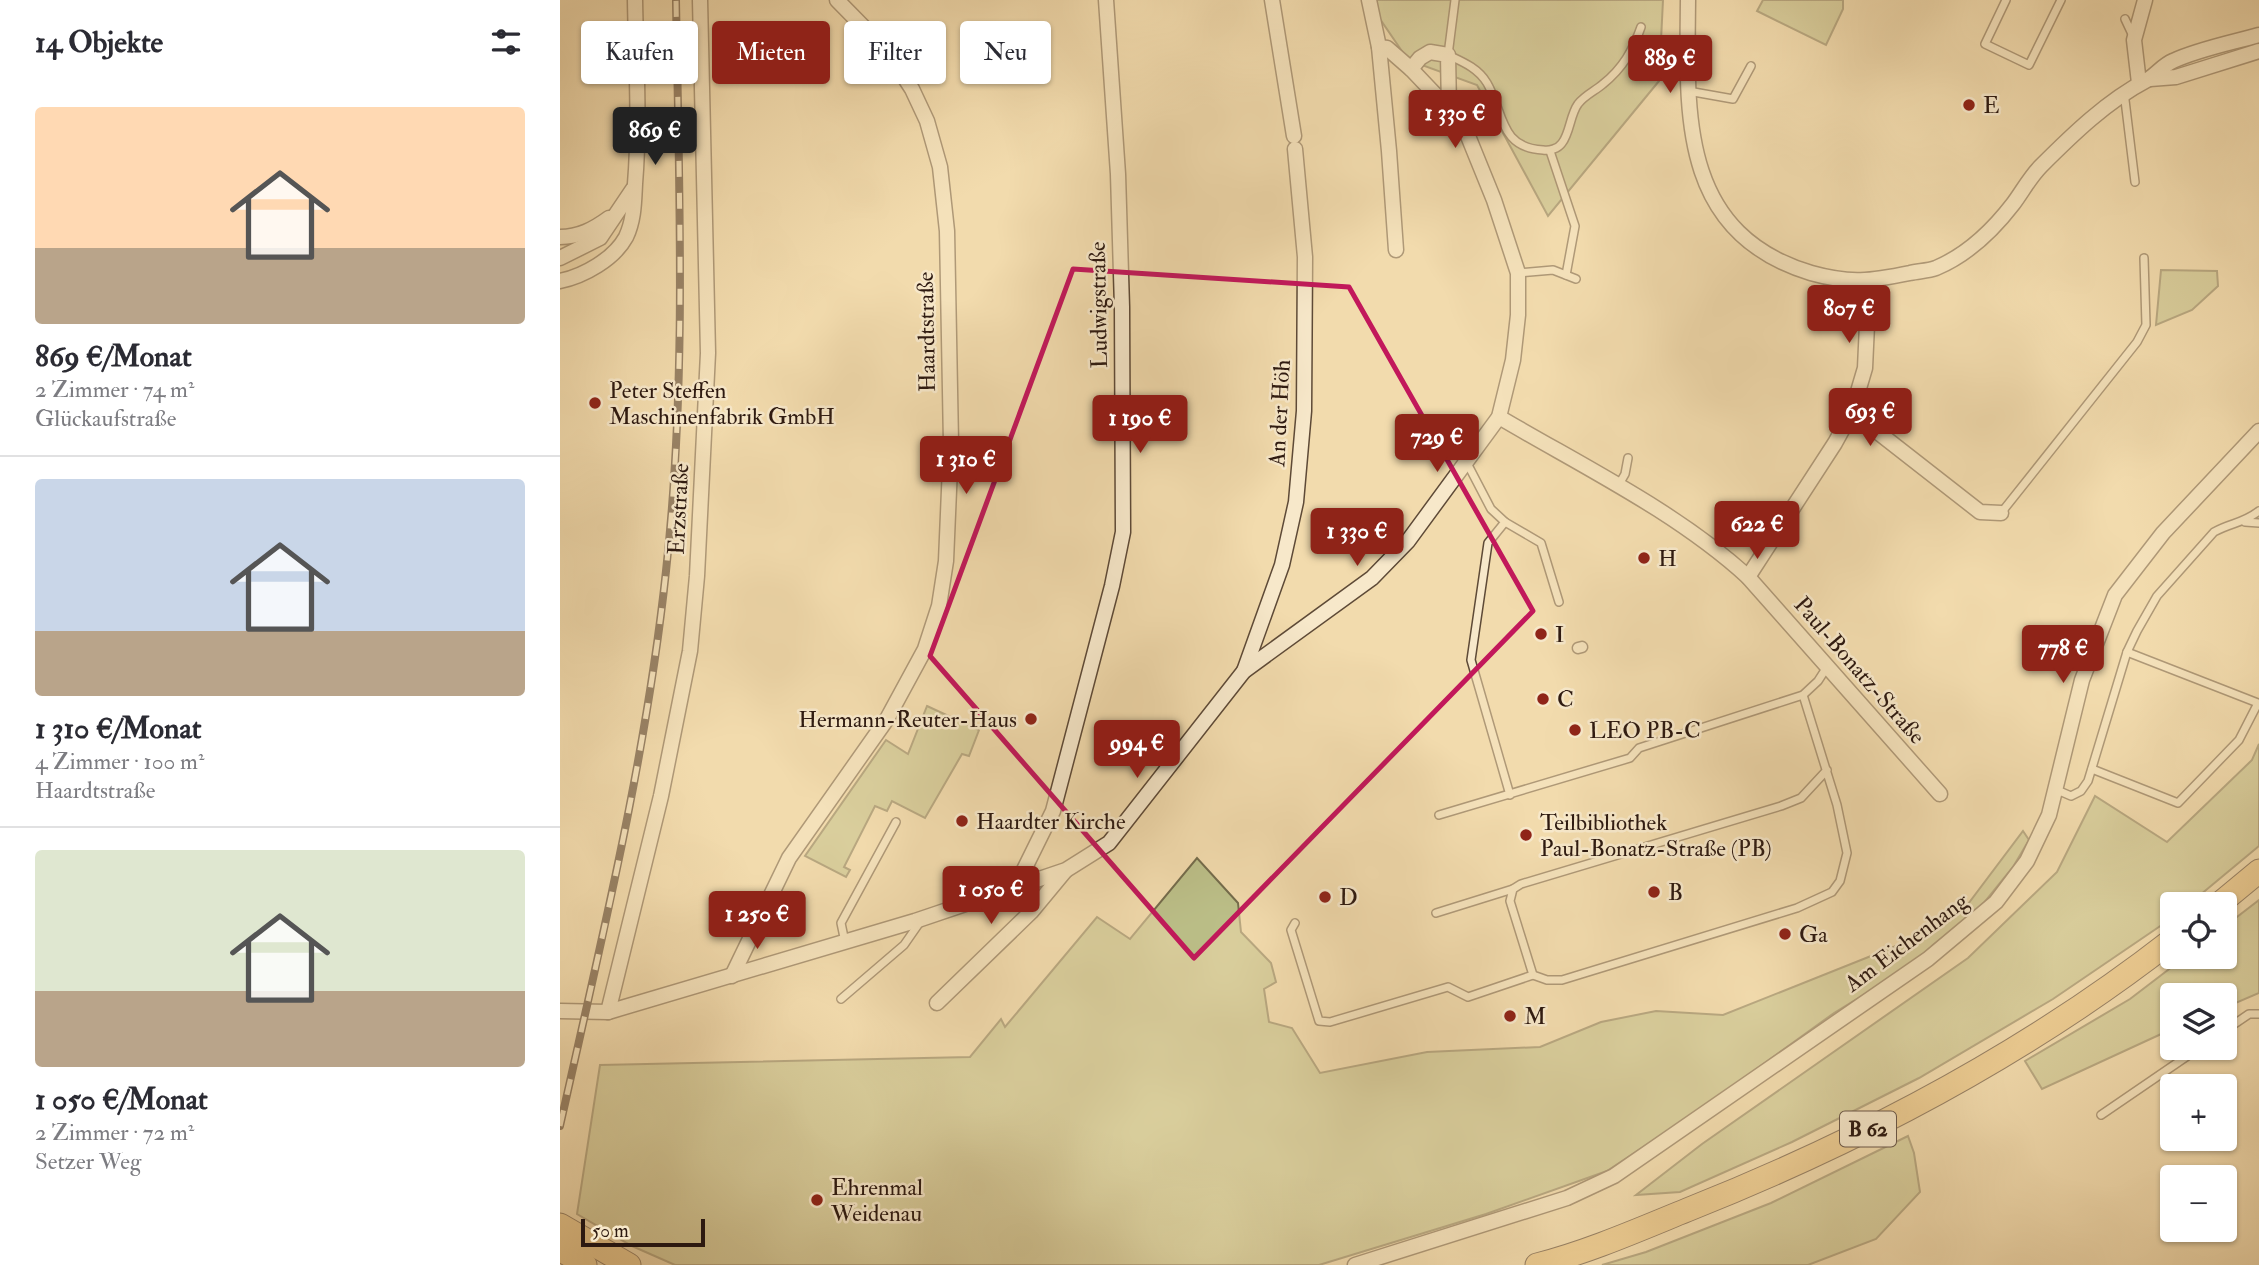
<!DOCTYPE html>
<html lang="de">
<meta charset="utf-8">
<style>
body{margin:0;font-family:"IM FELL Double Pica",serif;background:#f2f2f3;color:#2b2b33;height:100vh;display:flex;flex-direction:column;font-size:26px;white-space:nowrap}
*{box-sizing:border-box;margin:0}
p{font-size:23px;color:#7c7c81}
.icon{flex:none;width:38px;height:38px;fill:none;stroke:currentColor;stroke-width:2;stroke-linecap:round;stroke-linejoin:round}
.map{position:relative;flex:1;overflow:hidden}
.panel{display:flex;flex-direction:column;background:#fff;width:560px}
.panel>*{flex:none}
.top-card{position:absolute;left:21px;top:21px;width:665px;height:63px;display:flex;gap:14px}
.controls{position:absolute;left:1600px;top:892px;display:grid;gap:14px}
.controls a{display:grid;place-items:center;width:77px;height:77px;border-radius:7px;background:#fff;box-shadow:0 2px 5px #0004;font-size:35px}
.scale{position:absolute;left:21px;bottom:18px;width:124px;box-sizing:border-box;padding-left:7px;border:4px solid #2d1910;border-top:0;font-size:19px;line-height:24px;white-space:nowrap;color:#2d1910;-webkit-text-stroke:5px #f7e8ca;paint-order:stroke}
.price{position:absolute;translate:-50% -60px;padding:0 16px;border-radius:7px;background:#8f2418;color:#fff;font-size:23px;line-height:46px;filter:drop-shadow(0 2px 4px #0008)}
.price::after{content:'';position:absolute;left:50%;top:42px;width:21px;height:16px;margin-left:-10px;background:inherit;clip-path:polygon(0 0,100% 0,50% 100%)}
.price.current{background:#222;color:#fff}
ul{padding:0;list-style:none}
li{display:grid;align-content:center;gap:14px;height:371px;padding:0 35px}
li+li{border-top:2px solid #e1e1e2}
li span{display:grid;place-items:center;height:217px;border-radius:7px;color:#555}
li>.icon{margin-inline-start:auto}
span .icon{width:126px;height:126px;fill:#fffc;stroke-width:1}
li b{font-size:30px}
h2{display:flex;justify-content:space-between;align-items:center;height:84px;padding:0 35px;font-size:30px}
.chip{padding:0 24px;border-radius:7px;background:#fff;box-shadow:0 2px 5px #0004;font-size:24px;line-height:63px}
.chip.current{background:#8f2418;color:#fff}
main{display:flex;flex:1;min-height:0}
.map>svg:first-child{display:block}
</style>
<main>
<section class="panel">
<h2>14 Objekte<svg class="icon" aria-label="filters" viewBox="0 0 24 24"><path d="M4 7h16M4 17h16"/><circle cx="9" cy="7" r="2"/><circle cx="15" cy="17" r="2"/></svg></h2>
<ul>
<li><span style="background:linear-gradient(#ffd9b3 65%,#b9a48a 0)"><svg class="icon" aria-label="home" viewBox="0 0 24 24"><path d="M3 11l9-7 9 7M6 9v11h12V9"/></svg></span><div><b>869 €/Monat</b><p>2 Zimmer · 74 m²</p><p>Glückaufstraße</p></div></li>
<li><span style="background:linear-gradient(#c9d6e8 70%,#b9a48a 0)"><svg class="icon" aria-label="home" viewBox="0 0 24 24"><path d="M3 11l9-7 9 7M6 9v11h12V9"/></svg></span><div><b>1 310 €/Monat</b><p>4 Zimmer · 100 m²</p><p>Haardtstraße</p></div></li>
<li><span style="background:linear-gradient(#dfe7d0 65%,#b9a48a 0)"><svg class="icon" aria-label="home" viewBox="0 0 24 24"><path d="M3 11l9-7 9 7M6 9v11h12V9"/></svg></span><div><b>1 050 €/Monat</b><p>2 Zimmer · 72 m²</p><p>Setzer Weg</p></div></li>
</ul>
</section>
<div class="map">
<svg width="1699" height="1265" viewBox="0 0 1699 1265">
<rect width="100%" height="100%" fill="#f2dbad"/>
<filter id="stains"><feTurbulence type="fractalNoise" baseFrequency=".00286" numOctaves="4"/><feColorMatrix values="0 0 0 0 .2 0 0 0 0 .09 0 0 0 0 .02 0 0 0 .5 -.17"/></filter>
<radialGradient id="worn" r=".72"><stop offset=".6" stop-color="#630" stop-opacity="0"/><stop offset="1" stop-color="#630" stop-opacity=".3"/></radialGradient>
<g fill="#bcc089" stroke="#746c4c" stroke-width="2">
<polygon points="815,0 1103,0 1099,81 988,216 917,85 848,60 818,16"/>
<polygon points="1203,0 1283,0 1283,9 1266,45 1197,11"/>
<polygon points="1601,270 1657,271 1658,286 1632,310 1596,325"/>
<polygon points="367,706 419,730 409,756 402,754 365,818 332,801 327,811 315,806 284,867 290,870 286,877 245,856 326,740 348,754"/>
<polygon points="1699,744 1699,846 1628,905 1612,905 1612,918 1493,999 1359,1078 1232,1142 1120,1192 1076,1195 1142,1144 1408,958 1497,872 1535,796 1607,842 1692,760"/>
<polygon points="1463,831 1469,840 1453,867 1419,909 1373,945 1352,965 1274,1013 1148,1104 1047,1171 926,1214 759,1265 115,1265 72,1246 17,1214 40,1065 410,1057 441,1019 445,1027 537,917 570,939 637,858 678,903 681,932 711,963 716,982 704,989 709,1022 732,1028 760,1073 867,1052 980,1047 1041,1022 1096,1011 1163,1015 1341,944 1402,912"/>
<polygon points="1699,900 1699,993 1664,1008 1664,996 1612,996 1612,1029 1482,1089 1465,1061 1570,999 1625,957 1664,957 1664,927"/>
<polygon points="1348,1136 1354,1153 1360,1192 1316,1239 1248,1265 1042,1265 1086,1252 1211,1203"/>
</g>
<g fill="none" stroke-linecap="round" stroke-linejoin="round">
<defs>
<g id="service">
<path d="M895,0L888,55C903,62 918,68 927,83C944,112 939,148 983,150C989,151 998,149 1002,143C1010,133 1010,115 1018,104C1025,95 1035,91 1043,84C1063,68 1073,50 1081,27"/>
<polyline points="1446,0 1425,44 1469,65 1501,0"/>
<polyline points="1565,19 1573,36"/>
<polyline points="1128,91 1173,99 1191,66"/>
<polyline points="1564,92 1575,182"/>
<polyline points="990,151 1015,226 1006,275"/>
<polyline points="958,273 993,270 1016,279"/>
<polyline points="907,463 931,509 945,522 928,543 911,660 950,795"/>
<polyline points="1058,486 1065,474 1068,458"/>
<polyline points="1441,513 1577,342 1586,325 1584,258"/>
<polyline points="945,522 981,543 999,602"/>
<polyline points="1685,522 1699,523"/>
<polyline points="1243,695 1277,805 1287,853 1280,881 1272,892 1237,908 1002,980 987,980 973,975 950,901 953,889 961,884 1221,806 1241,798 1267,770"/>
<polyline points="1532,769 1618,803 1679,740 1698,703 1567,652"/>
<path d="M1497,790L1511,796L1521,791L1528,781L1567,652L1577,631L1597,596L1654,532C1672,522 1682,524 1699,511"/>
<polyline points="879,815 1070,758 1079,748 1243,695 1258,681 1267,667"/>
<polyline points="876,913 953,889"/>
<polyline points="735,923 731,930 759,1021 770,1022 888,987 908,997 973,975"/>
<polyline points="285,942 281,923 336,822"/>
<polyline points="281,999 344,945 360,922"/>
<polyline points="1664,1031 1689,1014 1699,1014"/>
<polyline points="1541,1115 1639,1048"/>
</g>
<polyline id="pedestrian" points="1018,648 1022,647"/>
<g id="minor">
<polyline points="712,0 734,136"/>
<path d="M1128,0C1127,112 1118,233 1251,273C1290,284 1311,281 1350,273C1358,271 1368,271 1376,268C1407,255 1433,230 1453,204C1462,192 1470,177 1481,166C1513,134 1547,101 1587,80C1596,75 1603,65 1613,61C1639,49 1671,43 1699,35"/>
<polyline points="819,47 829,151 836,250"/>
<polyline points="851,69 860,58 870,52 888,55 889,109"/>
<polyline points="1590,79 1616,77 1699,51"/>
<polyline points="1579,83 1574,40 1585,0"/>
<path d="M0,237C19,237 34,229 49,218"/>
<polyline points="0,258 40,238 73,189"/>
<path d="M0,281C24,276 54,259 66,237C74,220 74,203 75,184C80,123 76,61 75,0"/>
<polyline points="1292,412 1420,512 1441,513"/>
<path d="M939,417C1022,466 1117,512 1188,577L1380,794"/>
<polyline points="1188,577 1275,443 1292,412 1305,368 1309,281"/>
<polyline points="684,671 722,565 736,502 744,411 745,257 735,149"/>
<polyline points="456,886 493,811 552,586 563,532 562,307 558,174 546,0"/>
<polyline points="172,976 229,858 327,719 365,649 379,606 386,561 391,443 387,231 380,167 367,121 352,89 328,52 277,0"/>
<polyline points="377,1003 471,912 505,871"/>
<polyline points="0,1011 48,1012 355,921 506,870 549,843 684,671 812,578 848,541 939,417 953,360 958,315 958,273 934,200 908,136 889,109 851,69 827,48 819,47 809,0"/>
<polyline points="48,1012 101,796 130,651 137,576 148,353 140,0"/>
<polyline points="795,1265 1007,1198 1054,1176 1368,959 1436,902 1467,861 1489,815 1522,680 1555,595 1603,533 1699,431"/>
</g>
<g id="primary">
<polyline points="1658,905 1699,871"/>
<path d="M977,1265C1028,1252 1078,1230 1127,1210C1298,1142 1466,1054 1612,940"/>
</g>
<g id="trunk">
<polyline points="0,1225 69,1265"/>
<polyline points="0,1249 25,1265"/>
</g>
</defs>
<use href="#service" stroke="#5e4a37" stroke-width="10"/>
<use href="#pedestrian" stroke="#5e4a37" stroke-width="13"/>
<use href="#minor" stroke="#5e4a37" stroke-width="17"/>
<use href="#primary" stroke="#2d1910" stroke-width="25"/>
<use href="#trunk" stroke="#2d1910" stroke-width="25"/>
<use href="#service" stroke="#f7e8ca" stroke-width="7"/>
<use href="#pedestrian" stroke="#f7e8ca" stroke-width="10"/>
<use href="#minor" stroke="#f7e8ca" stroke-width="14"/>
<use href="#primary" stroke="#e9be76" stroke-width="23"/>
<use href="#trunk" stroke="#e9be76" stroke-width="23"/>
<defs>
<path id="rail" d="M0,1126C41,941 86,759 106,571C127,381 119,191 116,0"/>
</defs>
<use href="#rail" stroke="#2d1910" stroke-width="8"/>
<use href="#rail" stroke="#f7e8ca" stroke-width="5" stroke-dasharray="16" stroke-linecap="butt"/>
</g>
<path d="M0 0H1699V1265H0ZM513,269L789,287L973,611L634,958L370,656Z" fill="#f2dbad" fill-opacity=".55" fill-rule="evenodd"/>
<path fill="none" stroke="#c2185b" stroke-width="5" stroke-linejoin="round" d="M513,269L789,287L973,611L634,958L370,656Z"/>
<g fill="#8f2418" stroke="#f7e8ca" stroke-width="2.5">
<circle cx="1409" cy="105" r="7"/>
<circle cx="35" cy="403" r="7"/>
<circle cx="1084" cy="558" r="7"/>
<circle cx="981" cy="634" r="7"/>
<circle cx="983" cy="699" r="7"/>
<circle cx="471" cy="719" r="7"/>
<circle cx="1015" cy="730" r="7"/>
<circle cx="402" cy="821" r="7"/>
<circle cx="966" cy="835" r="7"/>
<circle cx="1094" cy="892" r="7"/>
<circle cx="765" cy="897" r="7"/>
<circle cx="1225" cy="934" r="7"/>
<circle cx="950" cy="1016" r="7"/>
<circle cx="257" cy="1200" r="7"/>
</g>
<g text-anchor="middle" stroke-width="5" stroke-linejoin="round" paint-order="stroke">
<rect fill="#f7e8ca" stroke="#6a5748" stroke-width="2" x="1280" y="1111.5" width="56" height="35" rx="5"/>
<g font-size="21" font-weight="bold" fill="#2d1910">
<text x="1308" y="1136">B 62</text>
</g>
<g font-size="23" fill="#2d1910" stroke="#f7e8ca" text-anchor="start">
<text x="1423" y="113">E</text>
<text x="49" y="398">Peter Steffen<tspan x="49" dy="26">Maschinenfabrik GmbH</tspan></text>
<text x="1098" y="566">H</text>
<text x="995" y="642">I</text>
<text x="997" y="707">C</text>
<text x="457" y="727" text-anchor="end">Hermann-Reuter-Haus</text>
<text x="1029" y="738">LEO PB-C</text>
<text x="416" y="829">Haardter Kirche</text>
<text x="980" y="830">Teilbibliothek<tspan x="980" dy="26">Paul-Bonatz-Straße (PB)</tspan></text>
<text x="1108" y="900">B</text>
<text x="779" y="905">D</text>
<text x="1239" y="942">Ga</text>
<text x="964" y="1024">M</text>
<text x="271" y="1195">Ehrenmal<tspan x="271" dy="26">Weidenau</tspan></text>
</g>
<g font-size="23" fill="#2d1910" stroke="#f7e8ca">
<text transform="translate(538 305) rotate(-91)" y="8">Ludwigstraße</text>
<text transform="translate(366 332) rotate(-91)" y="8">Haardtstraße</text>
<text transform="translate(719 413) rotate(-87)" y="8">An der Höh</text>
<text transform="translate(118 509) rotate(-87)" y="8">Erzstraße</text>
<text transform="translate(1300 670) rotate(49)" y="8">Paul-Bonatz-Straße</text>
<text transform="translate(1346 942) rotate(-37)" y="8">Am Eichenhang</text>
</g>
</g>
<rect width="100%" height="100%" filter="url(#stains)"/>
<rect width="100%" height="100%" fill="url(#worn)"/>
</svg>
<div class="controls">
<a><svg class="icon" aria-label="locate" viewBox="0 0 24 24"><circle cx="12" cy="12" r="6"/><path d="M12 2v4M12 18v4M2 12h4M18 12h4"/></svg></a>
<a><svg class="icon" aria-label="layers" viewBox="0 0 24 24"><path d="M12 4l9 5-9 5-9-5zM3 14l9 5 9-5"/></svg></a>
<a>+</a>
<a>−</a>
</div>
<div class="scale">50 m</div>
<b class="price" style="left:1110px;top:95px">889 €</b>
<b class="price" style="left:895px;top:150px">1 330 €</b>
<b class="price current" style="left:95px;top:167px">869 €</b>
<b class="price" style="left:1289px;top:345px">807 €</b>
<b class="price" style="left:1310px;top:448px">693 €</b>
<b class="price" style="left:580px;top:455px">1 190 €</b>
<b class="price" style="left:877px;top:474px">729 €</b>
<b class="price" style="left:406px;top:496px">1 310 €</b>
<b class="price" style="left:1197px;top:561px">622 €</b>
<b class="price" style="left:797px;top:568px">1 330 €</b>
<b class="price" style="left:1503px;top:685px">778 €</b>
<b class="price" style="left:577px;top:780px">994 €</b>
<b class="price" style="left:431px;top:926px">1 050 €</b>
<b class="price" style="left:197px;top:951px">1 250 €</b>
<div class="top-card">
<a class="chip">Kaufen</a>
<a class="chip current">Mieten</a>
<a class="chip">Filter</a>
<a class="chip">Neu</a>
</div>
</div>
</main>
